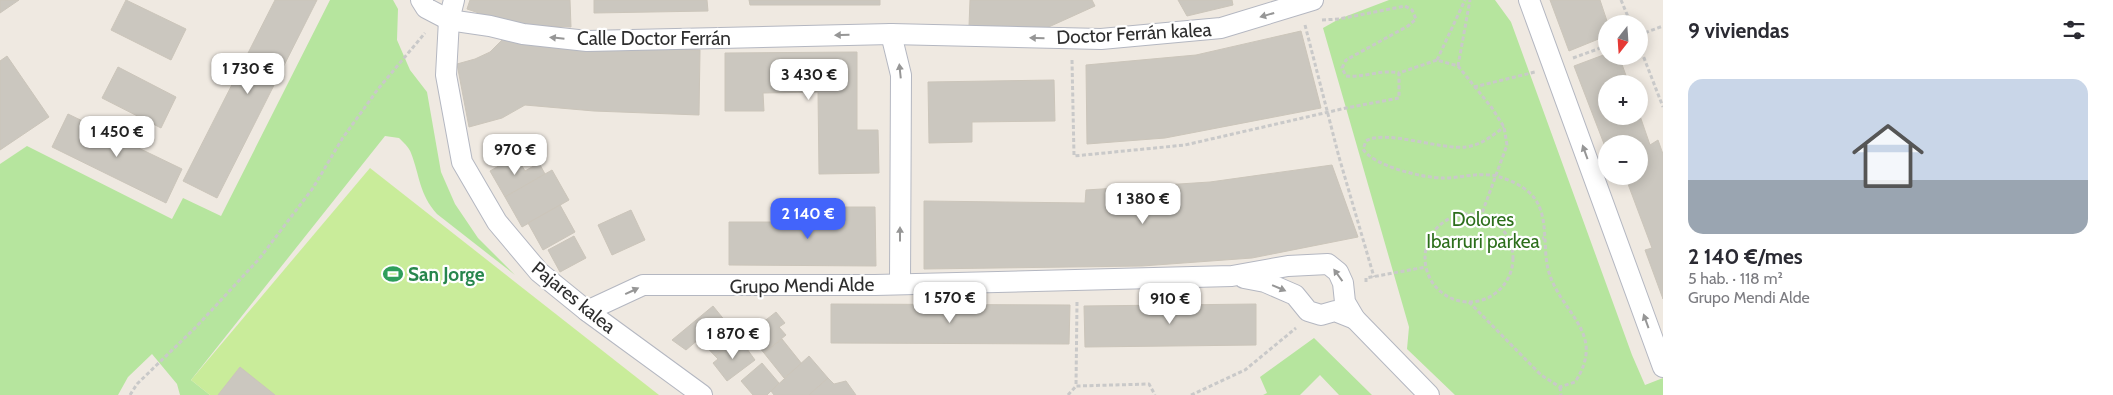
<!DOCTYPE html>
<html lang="es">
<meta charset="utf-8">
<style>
body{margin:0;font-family:Cabin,sans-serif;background:#f2f2f3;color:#2b2b33;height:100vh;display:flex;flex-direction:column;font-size:19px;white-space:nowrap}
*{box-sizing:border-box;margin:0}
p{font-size:16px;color:#7c7c81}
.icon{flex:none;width:28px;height:28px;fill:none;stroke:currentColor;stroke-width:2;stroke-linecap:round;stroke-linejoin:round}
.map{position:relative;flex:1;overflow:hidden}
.sheet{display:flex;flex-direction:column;background:#fff;width:450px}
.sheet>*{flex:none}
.needle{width:32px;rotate:197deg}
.fabs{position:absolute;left:1598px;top:15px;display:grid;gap:10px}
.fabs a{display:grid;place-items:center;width:50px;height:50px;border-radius:50%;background:#fff;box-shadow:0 2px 12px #0003;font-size:25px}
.price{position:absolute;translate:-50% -42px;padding:0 11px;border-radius:10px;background:#fff;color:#222;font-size:16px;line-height:32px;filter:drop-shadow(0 1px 2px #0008)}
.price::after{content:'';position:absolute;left:50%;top:30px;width:15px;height:11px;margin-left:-8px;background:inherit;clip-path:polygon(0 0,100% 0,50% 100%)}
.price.selected{background:#4264fb;color:#fff}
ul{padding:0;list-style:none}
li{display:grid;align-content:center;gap:10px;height:265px;padding:0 25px}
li+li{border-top:1px solid #e1e1e2}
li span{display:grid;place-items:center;height:155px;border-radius:15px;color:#555}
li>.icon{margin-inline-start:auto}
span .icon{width:90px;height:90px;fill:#fffc;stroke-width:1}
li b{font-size:21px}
h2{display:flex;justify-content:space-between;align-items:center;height:60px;padding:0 25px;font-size:21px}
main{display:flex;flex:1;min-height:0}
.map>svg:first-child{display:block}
</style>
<main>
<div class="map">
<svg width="1663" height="395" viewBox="0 0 1663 395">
<rect width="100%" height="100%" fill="#efe9e1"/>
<g fill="#b6e59e">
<path d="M330,0H393L398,9L397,40L410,70L427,92L441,172L455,204L478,238L515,275L437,214C419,194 420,176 411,153C409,147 403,142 399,138L385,136L191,380L210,395H180L177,384L152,354L128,377L118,395H0V164L27,146L172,219L183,198L221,216Z"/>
<polygon points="1389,0 1495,0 1511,22 1632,355 1645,385 1663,378 1663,395 1455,395 1407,349 1409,327 1323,28 1339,19"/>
<polygon points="1314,338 1372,395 1339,395 1320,375 1300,395 1263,395 1267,393 1260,377"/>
</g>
<polygon fill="#c9ec9a" points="370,168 659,395 210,395 191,380"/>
<g fill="#cbc7bf" stroke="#cbc5ba">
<polygon points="0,0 19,0 0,13"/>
<polygon points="126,0 186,29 171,60 111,30"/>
<polygon points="275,0 317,0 217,198 183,181"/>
<polygon points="470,0 570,0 571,27 514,25 467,9"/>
<polygon points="594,0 707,0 708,11 594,13"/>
<polygon points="749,0 880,0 880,5 750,5"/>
<polygon points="970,0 1092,0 1095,6 1042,30 969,26"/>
<polygon points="1178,0 1232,0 1233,5 1187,16"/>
<polygon points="1550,0 1600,0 1608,24 1606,24 1606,36 1569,51"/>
<polygon points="1301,31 1321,108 1165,138 1087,144 1086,65 1196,55"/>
<polygon points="506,36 582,46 700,50 699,115 594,111 525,105 502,118 469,127 457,64 475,59 490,52"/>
<polygon points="857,52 857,130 878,130 879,173 819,174 818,92 763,93 764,111 725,111 725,53"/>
<polygon points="1606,54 1606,56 1619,56 1629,84 1606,84 1606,116 1639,116 1639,113 1650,145 1658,140 1663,154 1663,299 1645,250 1652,248 1625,176 1639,176 1639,144 1606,144 1606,149 1574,66"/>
<polygon points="7,56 49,117 0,150 0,61"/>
<polygon points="118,67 176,97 161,128 102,98"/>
<polygon points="1054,80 1055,121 972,122 972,142 929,143 928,82"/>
<polygon points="68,114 182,169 166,203 52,147"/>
<polygon points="516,156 525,171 539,163 545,174 505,197 490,171"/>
<polygon points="1332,165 1358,237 1252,258 1142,266 924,269 924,201 1085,203 1086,190 1210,182"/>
<polygon points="552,170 569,200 522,227 505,197"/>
<polygon points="560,205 575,232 543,250 528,223"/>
<polygon points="818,207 875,207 876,266 729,265 729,222 818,222"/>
<polygon points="631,210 645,240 612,255 598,225"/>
<polygon points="574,236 586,258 560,272 548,250"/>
<polygon points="831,304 1070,305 1069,344 831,343"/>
<polygon points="1256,304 1256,345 1085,347 1084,306"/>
<polygon points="713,306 739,338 715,356 699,339 686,350 672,340"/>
<polygon points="776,312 785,323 779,327 786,335 764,353 748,334"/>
<polygon points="739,338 755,360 727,381 713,363 718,359 715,356"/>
<polygon points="782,339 802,364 784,378 764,353"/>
<polygon points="809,356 828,378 809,395 774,395 771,391"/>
<polygon points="762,363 779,383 767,395 753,395 741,381"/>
<polygon points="240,367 275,395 218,395"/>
<polygon points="828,378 834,384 846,381 856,395 809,395"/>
</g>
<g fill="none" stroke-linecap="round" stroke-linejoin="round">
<defs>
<g id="street">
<polyline points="421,0 426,8 449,20 490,26 523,34 587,41 891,34 1101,39 1221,28 1313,0"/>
<polyline points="454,0 449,20 446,75 462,162 497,222 539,272 587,311 702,395"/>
<polyline points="1529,0 1663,367"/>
<polyline points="891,34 901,75 900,282"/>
<polyline points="1244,278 1265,282 1295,295 1308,311 1321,315 1335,311 1355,319"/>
<polyline points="587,311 643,285 875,285 1232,276 1288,266 1328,264 1338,272 1343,283 1345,302 1355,319 1429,395"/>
</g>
</defs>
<use href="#street" stroke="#b4b7c1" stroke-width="22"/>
<g stroke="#c9c9c9" stroke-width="3" stroke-dasharray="4 2.5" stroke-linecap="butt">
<polyline points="1621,0 1631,24"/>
<path d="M1322,20L1339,19L1405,6L1412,10L1416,19L1408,26L1346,60L1342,68L1346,76C1364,78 1381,69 1399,73"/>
<polyline points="1612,24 1628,17"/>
<polyline points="1305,25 1339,157 1374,277"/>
<polyline points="1639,35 1663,26"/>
<polyline points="1639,45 1663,107"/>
<polyline points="1623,56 1625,62 1639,56"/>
<polyline points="1573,58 1606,46"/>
<polyline points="1072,60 1074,156 1185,145 1346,108 1399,98 1399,73 1437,60 1458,66 1492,108 1504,127 1507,145 1481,216"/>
<polyline points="1437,60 1465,0"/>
<polyline points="1458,66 1470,0"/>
<polyline points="1474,87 1535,72"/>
<circle cx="1469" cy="258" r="44"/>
<polyline points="1510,244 1544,238"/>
<polyline points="1366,282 1366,278 1426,267"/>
<polyline points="1077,302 1076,386 1149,384 1155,395"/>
<path d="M1469,302L1541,375L1560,387L1575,382C1608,332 1559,313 1548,269C1543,248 1548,221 1537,202C1529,188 1511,180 1496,176C1478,172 1461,178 1443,178C1423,178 1373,166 1363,149L1366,141C1385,129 1440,150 1466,147C1481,145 1492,136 1504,127"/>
<polyline points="1560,387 1561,395"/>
<polyline points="130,395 137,384 196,327 259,259 313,188 342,139 378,89 425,33"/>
<polyline points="1068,395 1076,386"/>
<polyline points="1191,395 1245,370 1296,328"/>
</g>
<use href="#street" stroke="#fff" stroke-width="20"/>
</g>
<defs><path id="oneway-solid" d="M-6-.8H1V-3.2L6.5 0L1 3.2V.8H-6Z" transform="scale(1.25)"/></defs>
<g fill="#969696">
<use href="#oneway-solid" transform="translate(1267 15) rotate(164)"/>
<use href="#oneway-solid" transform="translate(842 35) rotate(179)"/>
<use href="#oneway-solid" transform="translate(557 38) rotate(-174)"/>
<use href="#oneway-solid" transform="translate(1037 38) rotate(-179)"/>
<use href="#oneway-solid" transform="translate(900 71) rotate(-96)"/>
<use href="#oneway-solid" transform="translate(1585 152) rotate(-110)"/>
<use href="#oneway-solid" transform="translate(900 234) rotate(-90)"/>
<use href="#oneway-solid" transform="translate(1338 275) rotate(-126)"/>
<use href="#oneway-solid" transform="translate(1279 288) rotate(23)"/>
<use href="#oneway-solid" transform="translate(632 291) rotate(-25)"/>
<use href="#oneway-solid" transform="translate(1646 321) rotate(-110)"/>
</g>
<defs>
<symbol id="stadium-bare" viewBox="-9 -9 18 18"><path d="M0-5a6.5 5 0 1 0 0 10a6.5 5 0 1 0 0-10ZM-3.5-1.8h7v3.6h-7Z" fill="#2e9e5b" stroke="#fff" stroke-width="2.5" paint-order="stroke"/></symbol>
</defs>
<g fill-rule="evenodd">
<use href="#stadium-bare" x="379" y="260" width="28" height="28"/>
</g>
<g text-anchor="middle" stroke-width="4.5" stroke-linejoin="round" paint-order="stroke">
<g font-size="19" fill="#2e2e2e" stroke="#fff">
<text transform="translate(1134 33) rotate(-3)" y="7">Doctor Ferrán kalea</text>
<text x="654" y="45">Calle Doctor Ferrán</text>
<text transform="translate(802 285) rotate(-1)" y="7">Grupo Mendi Alde</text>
<text transform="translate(574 297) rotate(39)" y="7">Pajares kalea</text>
</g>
<g font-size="19" fill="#2c6e1b" stroke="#fff">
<text x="1483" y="226">Dolores<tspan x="1483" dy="22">Ibarruri parkea</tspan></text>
</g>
<g font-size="19" font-weight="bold" fill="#27864d" stroke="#fff" text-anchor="start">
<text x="408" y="281">San Jorge</text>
</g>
</g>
</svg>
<div class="fabs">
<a><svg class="needle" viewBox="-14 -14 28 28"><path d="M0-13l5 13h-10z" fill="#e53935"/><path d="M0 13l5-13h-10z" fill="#7c7c81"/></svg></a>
<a>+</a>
<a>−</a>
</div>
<b class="price" style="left:248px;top:95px">1 730 €</b>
<b class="price" style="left:809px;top:101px">3 430 €</b>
<b class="price" style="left:117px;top:158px">1 450 €</b>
<b class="price" style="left:515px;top:176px">970 €</b>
<b class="price" style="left:1143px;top:225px">1 380 €</b>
<b class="price selected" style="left:808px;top:240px">2 140 €</b>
<b class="price" style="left:950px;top:324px">1 570 €</b>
<b class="price" style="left:1170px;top:325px">910 €</b>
<b class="price" style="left:733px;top:360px">1 870 €</b>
</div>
<section class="sheet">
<h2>9 viviendas<svg class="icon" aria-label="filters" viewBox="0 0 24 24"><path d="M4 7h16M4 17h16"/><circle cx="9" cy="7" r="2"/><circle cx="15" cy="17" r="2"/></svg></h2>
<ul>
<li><span style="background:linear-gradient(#c9d6e8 65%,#9aa5b1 0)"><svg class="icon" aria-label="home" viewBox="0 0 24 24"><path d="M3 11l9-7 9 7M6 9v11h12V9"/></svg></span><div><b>2 140 €/mes</b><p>5 hab. · 118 m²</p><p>Grupo Mendi Alde</p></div></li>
</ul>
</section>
</main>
